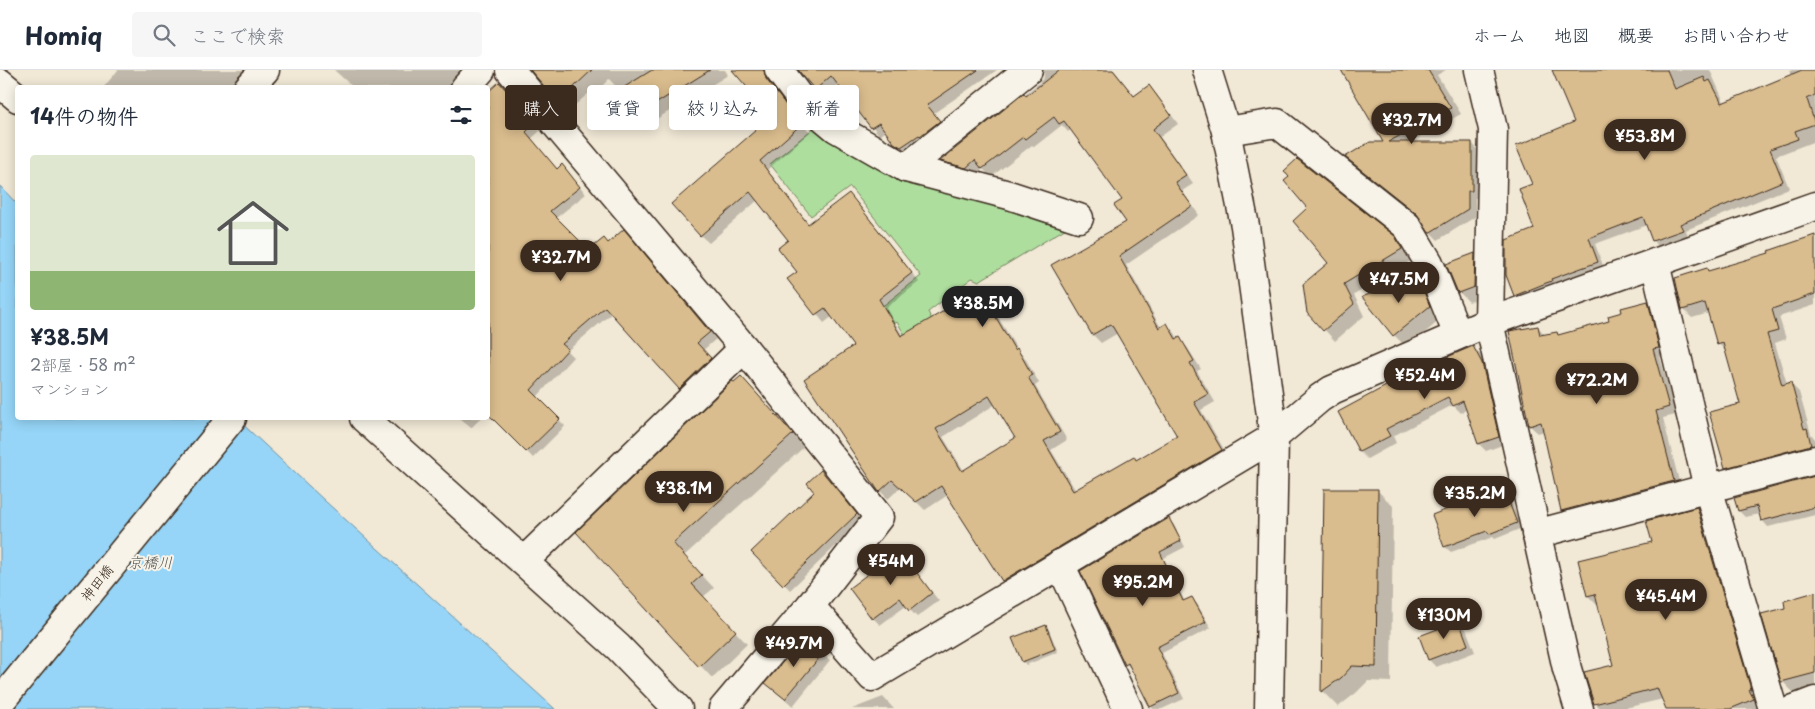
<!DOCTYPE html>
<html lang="ja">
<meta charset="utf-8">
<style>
body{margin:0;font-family:"Playpen Sans","Klee One",sans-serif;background:#f6f6f7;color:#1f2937;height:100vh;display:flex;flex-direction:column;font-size:19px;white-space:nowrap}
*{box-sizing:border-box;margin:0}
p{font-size:16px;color:#747a83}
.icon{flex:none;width:28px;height:28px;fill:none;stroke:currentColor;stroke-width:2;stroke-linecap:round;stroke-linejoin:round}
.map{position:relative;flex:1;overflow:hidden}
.sheet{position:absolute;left:15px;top:15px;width:475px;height:335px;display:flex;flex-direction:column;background:#fff;border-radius:5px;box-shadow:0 2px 12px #0003}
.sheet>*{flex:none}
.top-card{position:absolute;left:505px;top:15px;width:475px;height:45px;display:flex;gap:10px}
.price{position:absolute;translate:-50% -42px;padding:0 11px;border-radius:18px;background:#3b2a1e;color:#fff;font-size:16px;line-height:32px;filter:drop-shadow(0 1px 2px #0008)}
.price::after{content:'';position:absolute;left:50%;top:30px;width:15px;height:11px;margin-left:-8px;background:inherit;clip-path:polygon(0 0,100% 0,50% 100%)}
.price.active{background:#222;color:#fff}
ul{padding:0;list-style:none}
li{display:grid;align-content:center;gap:10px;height:265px;padding:0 15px}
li+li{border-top:1px solid #e0e1e3}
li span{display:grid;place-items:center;height:155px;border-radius:5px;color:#555}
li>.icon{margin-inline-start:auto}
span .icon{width:90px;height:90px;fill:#fffc;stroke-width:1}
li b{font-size:21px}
h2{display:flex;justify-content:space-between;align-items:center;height:60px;padding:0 15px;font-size:21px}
.tag{padding:0 18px;border-radius:5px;background:#fff;box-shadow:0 2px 12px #0003;font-size:18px;line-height:45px}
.tag.active{background:#3b2a1e;color:#fff}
header{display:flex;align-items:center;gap:30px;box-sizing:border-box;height:70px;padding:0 25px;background:#fff;border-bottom:1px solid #e0e1e3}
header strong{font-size:24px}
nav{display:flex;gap:28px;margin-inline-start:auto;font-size:18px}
.search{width:350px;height:45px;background:#f6f6f7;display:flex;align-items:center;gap:12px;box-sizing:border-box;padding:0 18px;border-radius:5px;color:#747a83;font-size:19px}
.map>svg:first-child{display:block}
</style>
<header>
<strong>Homiq</strong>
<div class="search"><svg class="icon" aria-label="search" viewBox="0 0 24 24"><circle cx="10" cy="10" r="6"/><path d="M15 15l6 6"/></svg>ここで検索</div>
<nav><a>ホーム</a><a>地図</a><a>概要</a><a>お問い合わせ</a></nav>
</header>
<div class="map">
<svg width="1815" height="639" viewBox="0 0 1815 639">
<rect width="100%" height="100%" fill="#f1e8d6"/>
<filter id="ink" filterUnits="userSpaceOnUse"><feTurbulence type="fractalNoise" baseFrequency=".02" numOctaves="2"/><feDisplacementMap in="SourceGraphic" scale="10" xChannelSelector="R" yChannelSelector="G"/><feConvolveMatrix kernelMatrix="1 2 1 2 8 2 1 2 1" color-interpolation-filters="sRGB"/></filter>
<g filter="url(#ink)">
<polygon fill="#aede9e" stroke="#74845e" points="816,56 947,118 1068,157 979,211 972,208 928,242 954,291 930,306 897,252 854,276 847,264 921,206 850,117 811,146 770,94"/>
<polygon fill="#96d5f7" stroke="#7291a0" points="0,116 17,134 18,348 236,348 325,431 555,639 0,639"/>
<g fill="#0003" fill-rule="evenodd">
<polygon points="118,0 253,0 235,18 103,18"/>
<polygon points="334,0 467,0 452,18 354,18"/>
<polygon points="530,0 725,0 728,5 650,53 609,9 592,26 589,23 568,41"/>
<polygon points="799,0 997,0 934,43 947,60 910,85 895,72 886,61 880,66 839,14 824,27 811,15"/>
<path d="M1044,0H1114L1135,27L1149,16L1157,25L1178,54L1160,67L1193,114L1182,121L1199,145L1126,195L1161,258L1167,255L1175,263L1178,269L1187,277L1201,299L1197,301L1215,332L1201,340L1229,388L1011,519L1003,511L948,425L925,440L901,417L888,429L880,421L805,310L855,276L833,246L824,253L789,210L798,202L789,170L758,130L709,173L700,165L774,46L766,10L774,18L795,46L810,62L767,100L778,113L777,114L809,155L849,125L857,133L919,212L886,238L903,266L980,222L988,230L1018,281L1025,288L1039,313L1035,316L1067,370L1051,380L1076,421L1137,391L1178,367L1118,263L1101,273L1093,265L1053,195L1127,153L1123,131L1071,59L1068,62L1062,55L1034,77L1032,75L991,107L983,99L975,105L950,98L942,91L1039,13L1044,7ZM996,334L1016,369L964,401L943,367Z"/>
<polygon points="1343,0 1446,0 1437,5 1461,44 1408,73 1472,73 1479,81 1479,128 1475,128 1475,147 1438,170 1430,162 1420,147 1347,87 1385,73"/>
<polygon points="1553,0 1710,0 1725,34 1792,5 1790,0 1815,0 1815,71 1776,86 1789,118 1686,160 1688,166 1659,177 1653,171 1647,155 1595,174 1604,198 1521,232 1515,225 1535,160 1533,115 1575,53"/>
<polygon points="499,13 540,61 531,69 558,100 562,96 569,103 586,124 556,148 589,182 630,168 716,269 702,281 717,296 687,324 612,243 567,281 573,287 537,327 565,356 533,388 488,342 488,23"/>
<polygon points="1394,167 1406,179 1412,190 1354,225 1364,246 1335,271 1308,242"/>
<polygon points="1815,167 1815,235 1779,247 1786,269 1775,273 1787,314 1790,313 1799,322 1811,364 1815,369 1815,384 1735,406 1726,397 1742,334 1727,283 1719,274 1709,243 1692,248 1683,239 1709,202 1771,184"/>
<polygon points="1475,184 1484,194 1484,227 1469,232 1459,222"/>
<polygon points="1417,207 1429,220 1441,249 1407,278 1394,265 1364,228"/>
<polygon points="1647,232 1655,240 1666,285 1660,287 1676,345 1663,348 1681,419 1570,448 1562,441 1544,361 1538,363 1530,356 1511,262 1538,257 1546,266 1557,263 1560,266 1611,252 1624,243"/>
<polygon points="1473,277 1480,284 1489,302 1505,374 1486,381 1479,374 1467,339 1461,343 1453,335 1393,366 1396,373 1367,389 1360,382 1340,343"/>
<polygon points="753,320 804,377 684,486 714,518 703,527 747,574 712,608 578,462"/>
<polygon points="459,348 481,348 471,358"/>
<polygon points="821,401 862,451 790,520 753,482 815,422"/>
<polygon points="1815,407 1815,445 1768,457 1762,450 1760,444 1745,447 1739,441"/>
<polygon points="1502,419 1508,424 1522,458 1495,469 1493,467 1451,482 1445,477 1434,446"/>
<polygon points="1325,421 1378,421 1393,436 1391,612 1368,611 1356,623 1338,637 1323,622"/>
<polygon points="1697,439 1707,449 1763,639 1667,639 1663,629 1621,639 1601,639 1595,633 1614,596 1598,536 1588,526 1579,491 1653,473"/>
<polygon points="1169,449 1174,455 1185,477 1164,488 1185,532 1192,529 1197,534 1211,558 1162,583 1184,629 1162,639 1153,639 1132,599 1126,594"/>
<polygon points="900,482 939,531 917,547 906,536 880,555 873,548"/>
<polygon points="1815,524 1815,619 1795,624 1782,611 1787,539"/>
<polygon points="1459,552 1466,559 1475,582 1436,597 1429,590 1421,567"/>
<polygon points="1046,556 1049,560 1058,582 1026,595 1023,591"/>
<polygon points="805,569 830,590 793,636 774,620"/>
<polygon points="883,627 894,639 852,639"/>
</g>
<g fill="#dabd8e" stroke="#3b2a1e" fill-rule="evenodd">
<polygon points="530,0 592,0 558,32"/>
<polygon points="652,0 710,0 639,44 618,21"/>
<path d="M732,0H764L766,9L787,36L803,53L760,91L808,154L849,123L912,203L879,229L901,266L980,220L1015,280L1017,278L1032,305L1028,307L1060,362L1044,371L1073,421L1134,386L1136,390L1177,366L1111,254L1092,265L1051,195L1126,152L1114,135L1122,130L1064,51L1059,54L1054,47L1025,69L1023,67L982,99L975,90L966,98L940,91L1024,23L1026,26L1059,0H1113L1134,26L1149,15L1171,45L1153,59L1186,105L1175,112L1192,136L1119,186L1159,258L1167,253L1176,269L1180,267L1194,291L1190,293L1208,324L1194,332L1222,380L1002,511L941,416L916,432L892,410L879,422L804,309L853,276L825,238L815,245L787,209L797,202L778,178L788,170L750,122L700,166L671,134L772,46ZM989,326L1015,368L962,401L936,359Z"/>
<polygon points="798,0 978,0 927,35 940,51 920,66 919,65 901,77 894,73 879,53 871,58 831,6 815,20"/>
<polygon points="1341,0 1428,0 1451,38 1388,72 1472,72 1472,121 1468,121 1468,139 1429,163 1417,144 1345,87 1370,72 1383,72"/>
<polygon points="1552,0 1667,0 1675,19 1704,7 1706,12 1710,10 1722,33 1802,0 1815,0 1815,25 1807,29 1815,54 1795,61 1798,69 1770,79 1783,111 1680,154 1683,160 1652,171 1643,147 1589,168 1598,192 1551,209 1552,211 1546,213 1514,226 1506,205 1506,170 1534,159 1519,119 1532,114 1516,76 1574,52"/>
<polygon points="499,12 535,53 526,62 557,99 562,94 580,117 550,141 589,180 604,168 608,173 624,159 710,262 697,273 711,288 679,319 605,237 562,274 568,279 531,320 560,349 526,382 488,344 488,22"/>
<polygon points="1297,89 1395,166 1402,179 1344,214 1354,234 1323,261 1307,243 1303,214 1328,193 1293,151 1307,138 1284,111 1289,107 1284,101"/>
<polygon points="1815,165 1815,224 1772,239 1778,261 1767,264 1782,315 1791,312 1804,359 1807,358 1811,375 1725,398 1709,342 1740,334 1723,273 1717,275 1705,233 1682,240 1675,208 1707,198 1708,201 1769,183 1768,181"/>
<polygon points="1475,183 1474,217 1458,223 1446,194"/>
<polygon points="1417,205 1430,236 1393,266 1362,227"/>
<polygon points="1648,231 1659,278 1653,279 1669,337 1656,341 1674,411 1561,441 1541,352 1529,356 1509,261 1538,256 1540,265 1557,262 1558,265 1609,251 1608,246 1622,242 1621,238"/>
<polygon points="1473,276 1482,293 1499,367 1478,374 1463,331 1453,336 1448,327 1386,359 1390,366 1359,382 1338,342 1412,302"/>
<polygon points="741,306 793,364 673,473 702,505 692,514 736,561 699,597 576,462 732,311 734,312"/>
<polygon points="821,400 857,444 783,515 751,482 814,422 807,413"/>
<polygon points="1815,406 1815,437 1761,451 1757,436 1738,441 1734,428"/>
<polygon points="1503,417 1517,453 1489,464 1487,461 1444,477 1432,445"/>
<polygon points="1324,419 1378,419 1376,597 1352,596 1341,608 1321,622"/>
<polygon points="1697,437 1751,619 1749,620 1754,629 1730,639 1666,639 1657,618 1594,634 1584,602 1613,595 1595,524 1587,526 1578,490 1652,472 1646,451"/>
<polygon points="1169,448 1181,471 1160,482 1183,531 1192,527 1206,552 1157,577 1179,623 1150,637 1128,593 1125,595 1080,501"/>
<polygon points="900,480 932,523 909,541 900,528 872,549 849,518"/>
<polygon points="1815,522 1815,603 1781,612 1761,544 1785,538 1784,531"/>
<polygon points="1459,551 1468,575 1428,590 1419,566"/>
<polygon points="1046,555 1055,579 1022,592 1012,568"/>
<polygon points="804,567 824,582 785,629 765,613"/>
</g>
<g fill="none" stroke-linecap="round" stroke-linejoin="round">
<defs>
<g id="street">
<polyline points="510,0 744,278 879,447 810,536 723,639"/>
<polyline points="779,0 799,27 836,58 906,98 1009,125 1079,148"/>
<polyline points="1479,0 1493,59 1489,252 1567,599 1579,639"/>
<polyline points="248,18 265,0"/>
<polyline points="465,18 481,0"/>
<polyline points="1226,61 1277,53 1407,156 1429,193 1458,265"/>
<polyline points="906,98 1028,0"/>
<polyline points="1655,193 1708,418 1773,639"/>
<polyline points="1536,464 1815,390"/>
<polyline points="524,491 744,278"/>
<polyline points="1060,494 1128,639"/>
<polyline points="810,536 872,607 1274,367 1320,328 1332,320 1489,252 1815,136"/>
<polyline points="1794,639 1815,631"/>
</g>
<g id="secondary">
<polyline points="1207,0 1226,61 1245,156 1274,367 1269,639"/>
<polyline points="0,13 18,28"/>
<polyline points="364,348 618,577 678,639"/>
<polyline points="0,632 232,348"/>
</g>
</defs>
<use href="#street" stroke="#3b2a1e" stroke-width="31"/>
<use href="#secondary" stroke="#3b2a1e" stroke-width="31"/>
<use href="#street" stroke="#f7f3e8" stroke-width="28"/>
<use href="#secondary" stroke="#f7f3e8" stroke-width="28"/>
</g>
</g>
<g text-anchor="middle" stroke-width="4" stroke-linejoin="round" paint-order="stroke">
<g font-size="14" fill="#3b2a1e" stroke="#f7f3e8">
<text transform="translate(97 513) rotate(-51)" y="5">神田橋</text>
</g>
<g font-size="15" font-style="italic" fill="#525554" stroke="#f7f3e8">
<text x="150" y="498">京橋川</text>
</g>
</g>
</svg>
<b class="price" style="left:1412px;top:75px">¥32.7M</b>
<b class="price" style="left:1645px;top:91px">¥53.8M</b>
<b class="price" style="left:561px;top:212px">¥32.7M</b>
<b class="price" style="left:1399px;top:234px">¥47.5M</b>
<b class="price active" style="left:983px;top:258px">¥38.5M</b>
<b class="price" style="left:1425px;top:330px">¥52.4M</b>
<b class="price" style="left:1597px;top:335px">¥72.2M</b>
<b class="price" style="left:684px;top:443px">¥38.1M</b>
<b class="price" style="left:1475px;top:448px">¥35.2M</b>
<b class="price" style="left:891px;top:516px">¥54M</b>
<b class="price" style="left:1143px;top:537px">¥95.2M</b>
<b class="price" style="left:1666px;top:551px">¥45.4M</b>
<b class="price" style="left:1444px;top:570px">¥130M</b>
<b class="price" style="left:794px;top:598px">¥49.7M</b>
<div class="top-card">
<a class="tag active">購入</a>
<a class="tag">賃貸</a>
<a class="tag">絞り込み</a>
<a class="tag">新着</a>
</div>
<section class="sheet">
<h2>14件の物件<svg class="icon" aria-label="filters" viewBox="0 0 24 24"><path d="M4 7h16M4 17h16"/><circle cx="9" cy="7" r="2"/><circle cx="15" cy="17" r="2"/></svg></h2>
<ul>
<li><span style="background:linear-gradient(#dfe7d0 75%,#8fb573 0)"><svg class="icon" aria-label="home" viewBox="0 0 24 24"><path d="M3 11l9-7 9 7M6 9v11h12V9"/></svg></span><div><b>¥38.5M</b><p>2部屋 · 58 m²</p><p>マンション</p></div></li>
</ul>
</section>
</div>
